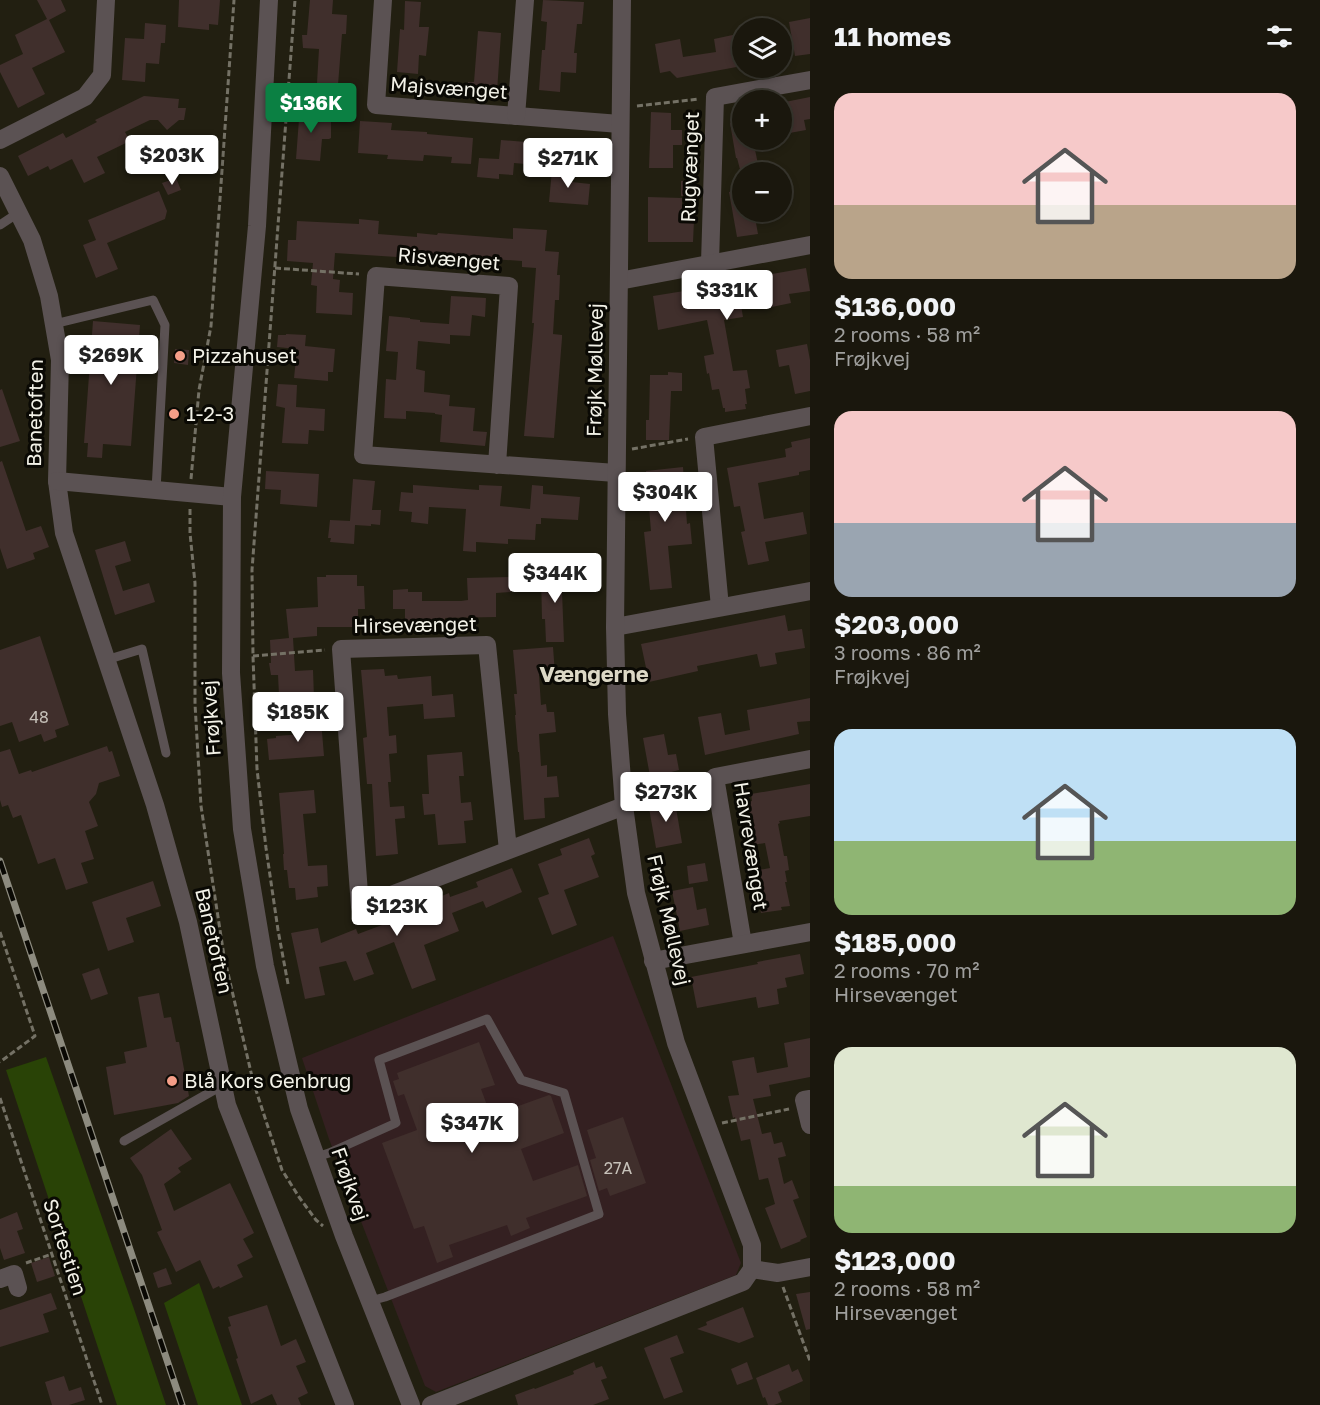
<!DOCTYPE html>
<meta charset="utf-8">
<style>
body{margin:0;font-family:"Golos Text",sans-serif;background:#232016;color:#f1f3f6;height:100vh;display:flex;flex-direction:column;font-size:22px;white-space:nowrap}
*{box-sizing:border-box;margin:0}
p{font-size:20px;color:#9f9f9d}
.icon{flex:none;width:33px;height:33px;fill:none;stroke:currentColor;stroke-width:2;stroke-linecap:round;stroke-linejoin:round}
.map{position:relative;flex:1;overflow:hidden}
.details{display:flex;flex-direction:column;background:#1a170d;width:510px}
.details>*{flex:none}
.buttons{position:absolute;left:732px;top:18px;display:grid;gap:12px}
.buttons a{display:grid;place-items:center;width:60px;height:60px;border-radius:50%;background:#1a170d;box-shadow:0 3px 9px #0003,0 0 0 2px #38362e;font-size:30px}
.price{position:absolute;translate:-50% -51px;padding:0 14px;border-radius:6px;background:#fff;color:#222;font-size:20px;line-height:39px;filter:drop-shadow(0 2px 3px #0008)}
.price::after{content:'';position:absolute;left:50%;top:36px;width:18px;height:14px;margin-left:-9px;background:inherit;clip-path:polygon(0 0,100% 0,50% 100%)}
.price.on{background:#0b8043;color:#fff}
ul{padding:0;list-style:none}
li{display:grid;align-content:center;gap:12px;height:318px;padding:0 24px}
li span{display:grid;place-items:center;height:186px;border-radius:18px;color:#555}
li>.icon{margin-inline-start:auto}
span .icon{width:108px;height:108px;fill:#fffc;stroke-width:1}
li b{font-size:26px}
h2{display:flex;justify-content:space-between;align-items:center;height:72px;padding:0 24px;font-size:26px}
main{display:flex;flex:1;min-height:0}
.map>svg:first-child{display:block}
</style>
<main>
<div class="map">
<svg width="810" height="1405" viewBox="0 0 810 1405">
<rect width="100%" height="100%" fill="#221f11"/>
<polygon fill="#342021" points="613,936 741,1263 736,1275 436,1392 425,1386 329,1139 302,1058"/>
<g fill="#294306">
<polygon points="46,1057 135,1312 166,1405 117,1405 6,1070"/>
<polygon points="199,1283 242,1405 198,1405 164,1303"/>
</g>
<g fill="#402f2c">
<polygon points="37,0 61,0 66,11 49,20 65,52 32,68 45,94 18,108 0,72 0,65 23,54 15,35 47,19"/>
<polygon points="179,0 220,0 218,25 209,24 209,30 178,27"/>
<polygon points="310,0 333,0 332,14 347,15 346,34 342,34 338,85 317,83 319,49 303,48 302,35 307,35"/>
<polygon points="543,0 584,2 582,24 577,24 574,53 577,53 576,73 561,72 560,92 539,90 542,50 545,50 547,22 541,21"/>
<polygon points="405,1 421,2 419,27 429,27 426,56 419,55 418,74 397,72 400,29 404,30"/>
<polygon points="810,18 810,54 795,56 789,22"/>
<polygon points="145,23 166,25 165,43 161,43 159,64 146,63 145,82 122,80 125,38 144,39"/>
<polygon points="478,31 501,33 497,92 485,91 485,98 467,96 468,82 474,82"/>
<polygon points="742,33 742,66 677,78 670,71 660,73 655,44 680,39 683,57 716,52 714,39"/>
<polygon points="144,96 179,99 178,108 186,108 184,120 179,120 167,130 158,120 150,120 125,132 130,141 97,157 105,173 84,183 72,159 50,170 48,166 28,176 18,156 63,133 66,138 97,122 95,120"/>
<polygon points="810,97 810,119 804,120 806,130 784,134 782,121 789,120 785,102"/>
<polygon points="300,106 319,108 318,121 331,122 331,138 329,139 322,139 320,161 296,159"/>
<polygon points="651,112 671,113 671,130 682,130 682,145 673,145 673,168 649,168"/>
<polygon points="742,120 742,140 753,140 759,169 741,173 737,158 736,158 730,123"/>
<polygon points="360,121 392,123 391,130 427,132 427,134 473,138 471,164 451,163 452,157 424,155 423,161 387,159 388,155 358,153"/>
<polygon points="501,140 538,143 537,148 560,149 559,167 514,163 513,175 499,174 499,179 477,177 479,158 499,159"/>
<polygon points="552,170 573,171 572,182 590,184 588,205 549,202"/>
<polygon points="176,178 181,190 168,195 162,183"/>
<polygon points="694,180 694,195 681,196 681,181"/>
<polygon points="742,189 742,212 754,212 758,234 737,237 729,192"/>
<polygon points="159,191 167,211 165,219 107,243 118,269 96,278 83,245 96,240 88,220"/>
<polygon points="648,197 682,198 682,220 694,220 693,242 648,242"/>
<polygon points="359,219 379,221 378,234 417,237 417,233 437,235 438,233 513,239 513,228 547,230 545,251 559,252 557,275 560,275 559,300 555,300 553,334 562,335 562,338 554,438 524,436 534,323 532,323 536,268 522,267 522,261 397,253 397,257 335,253 333,279 340,280 339,292 353,293 352,315 316,313 317,286 311,285 313,263 287,261 288,240 296,240 297,221 359,224"/>
<polygon points="806,268 810,291 789,294 791,303 767,308 765,301 741,305 743,317 724,320 733,371 747,370 750,388 745,389 747,404 745,404 746,409 725,412 725,408 723,408 719,389 712,390 709,373 707,374 704,356 714,354 707,320 658,330 653,296 709,287 709,285"/>
<polygon points="451,296 486,298 485,317 472,315 470,336 450,335 450,344 418,341 416,369 425,371 424,392 450,395 449,406 475,408 473,431 487,432 485,446 440,442 442,415 435,414 435,413 406,411 406,419 384,418 386,379 396,380 398,352 386,351 389,316 410,318 410,319 420,320 420,322 449,324"/>
<polygon points="93,321 140,325 131,446 103,444 102,458 87,457 88,443 84,443"/>
<polygon points="286,334 306,335 305,346 335,349 333,372 328,372 328,381 294,378 297,349 277,347 278,335 286,335"/>
<polygon points="807,344 810,360 810,391 795,394 789,365 779,367 776,350"/>
<polygon points="175,349 189,350 188,365 174,363"/>
<polygon points="668,372 682,373 682,391 671,391 669,440 646,440 646,420 649,420 650,375 668,375"/>
<polygon points="278,384 297,385 296,407 325,409 324,431 309,430 308,444 282,443 285,408 276,406"/>
<polygon points="2,389 20,441 0,447 0,390"/>
<polygon points="810,438 810,470 799,472 799,475 758,483 764,519 803,512 807,534 765,542 769,561 748,565 741,532 745,531 740,506 734,507 727,468 786,457 785,449 792,447 791,442"/>
<polygon points="2,461 26,531 41,526 49,547 33,553 35,559 7,569 0,548 0,462"/>
<polygon points="683,467 687,524 690,523 692,544 668,546 672,588 650,590 644,532 651,531 646,471"/>
<polygon points="266,471 319,474 317,507 280,504 281,490 265,489"/>
<polygon points="353,479 375,481 372,510 381,510 380,525 371,524 371,526 355,525 354,544 330,542 331,538 328,538 330,520 350,521"/>
<polygon points="413,485 479,490 479,485 502,486 500,506 530,509 532,485 543,486 543,494 580,497 578,520 541,518 541,524 536,524 535,540 508,539 508,544 476,542 476,552 463,551 466,509 429,507 428,524 411,522 412,512 399,511 401,492 413,493"/>
<polygon points="125,541 131,561 115,566 123,591 149,583 155,602 115,615 95,550"/>
<polygon points="575,574 575,592 562,592 564,642 546,642 545,619 542,619 541,575"/>
<polygon points="326,575 357,575 357,586 364,586 365,609 358,609 358,627 317,627 317,636 293,638 295,671 313,670 314,698 306,707 292,694 279,695 278,675 271,675 269,663 271,663 270,640 289,638 286,609 318,607 317,577 326,577"/>
<polygon points="511,577 511,592 496,593 496,617 445,618 445,623 405,624 405,609 393,609 393,590 408,589 408,592 422,592 422,601 461,601 468,600 467,578"/>
<polygon points="785,615 788,631 802,629 805,648 775,653 777,664 760,667 757,654 697,666 698,671 649,682 641,644"/>
<polygon points="40,636 69,725 55,730 57,737 44,742 41,734 19,742 12,722 0,726 0,650"/>
<polygon points="553,647 555,674 539,675 541,705 546,704 547,712 554,712 556,732 539,734 541,766 547,765 547,777 557,776 559,797 544,798 545,818 524,820 519,752 518,752 515,715 516,715 514,694 517,694 513,650"/>
<polygon points="384,669 385,676 397,675 398,679 431,676 432,696 453,694 455,717 424,719 423,704 387,707 389,736 396,735 397,753 389,754 391,782 388,782 390,807 404,806 405,818 395,819 398,854 376,856 372,784 367,784 363,738 367,737 361,670"/>
<polygon points="810,698 810,721 797,722 799,734 705,755 698,717 721,713 725,735 750,730 747,710"/>
<polygon points="321,720 324,756 269,760 267,739 276,738 276,736 302,734 301,722"/>
<polygon points="664,734 668,755 676,754 679,770 652,777 650,776 643,738"/>
<polygon points="107,746 109,752 112,751 120,776 99,783 96,794 89,802 98,826 85,831 94,859 81,863 88,883 66,890 55,858 38,864 21,815 13,818 8,805 2,807 0,800 0,752 10,749 19,774 31,770 32,772"/>
<polygon points="462,752 464,776 459,776 461,803 471,802 473,820 464,821 466,843 438,845 435,814 424,815 422,794 429,794 427,755"/>
<polygon points="810,784 810,816 779,821 780,823 778,824 784,856 787,856 789,870 785,871 787,882 785,882 790,906 781,907 782,910 761,913 753,871 770,868 765,843 751,845 743,803 752,801 751,794"/>
<polygon points="314,790 316,813 303,814 308,866 327,865 328,886 317,887 318,897 296,900 295,888 289,888 287,870 284,870 283,854 284,854 279,793"/>
<polygon points="674,796 682,843 656,848 649,808 658,807 656,799"/>
<polygon points="589,838 595,854 591,856 599,877 564,890 577,925 552,935 538,898 549,894 538,864 562,855 560,849"/>
<polygon points="705,863 708,881 689,884 687,866"/>
<polygon points="512,868 522,892 486,908 483,901 452,913 459,931 424,945 436,980 412,989 394,942 366,953 374,974 354,981 346,961 319,967 325,995 305,999 291,933 318,928 321,943 356,929 358,934 422,910 420,905 449,893 450,897 478,887 476,882"/>
<polygon points="153,881 161,906 126,918 134,942 108,951 92,902"/>
<polygon points="693,887 697,910 706,908 709,925 680,931 672,891"/>
<polygon points="800,954 804,974 785,978 787,987 777,989 779,1004 758,1008 756,997 697,1008 691,977 758,964 757,962"/>
<polygon points="99,968 108,994 91,1000 82,974"/>
<polygon points="159,993 164,1018 171,1017 176,1042 179,1042 189,1096 178,1103 114,1115 106,1067 126,1063 124,1052 147,1047 138,997"/>
<polygon points="810,1038 810,1077 769,1085 771,1096 753,1099 762,1134 771,1132 774,1144 782,1142 786,1156 778,1158 784,1184 792,1180 799,1198 793,1200 807,1237 800,1240 801,1241 781,1249 765,1208 775,1204 768,1178 759,1180 750,1139 741,1141 735,1117 733,1118 728,1096 739,1095 732,1061 754,1057 757,1073 788,1067 784,1043"/>
<polygon points="479,1042 495,1085 481,1089 491,1116 549,1095 551,1096 564,1133 521,1149 533,1181 578,1165 587,1196 526,1218 530,1228 511,1236 507,1225 449,1245 453,1257 437,1263 424,1226 414,1229 382,1143 417,1130 404,1094 398,1096 393,1081 399,1079 397,1073"/>
<polygon points="623,1117 646,1183 610,1196 607,1188 599,1191 590,1160 596,1158 587,1130"/>
<polygon points="171,1129 192,1159 178,1168 181,1172 164,1184 174,1211 230,1183 254,1233 243,1239 253,1257 237,1265 243,1277 220,1288 219,1286 213,1289 200,1260 176,1272 157,1232 162,1230 142,1175 130,1158"/>
<polygon points="17,1212 23,1229 17,1231 25,1253 4,1260 0,1248 0,1219"/>
<polygon points="49,1257 55,1276 37,1282 31,1263"/>
<polygon points="166,1268 172,1284 158,1288 153,1273"/>
<polygon points="810,1292 810,1329 806,1330 796,1294"/>
<polygon points="51,1293 57,1309 43,1314 49,1332 0,1347 0,1310"/>
<polygon points="267,1305 281,1346 296,1339 306,1362 296,1366 308,1393 298,1398 301,1405 277,1405 272,1394 251,1404 236,1359 238,1358 228,1327 231,1326 228,1317"/>
<polygon points="743,1307 754,1337 739,1343 697,1329 707,1325 706,1322"/>
<polygon points="677,1335 684,1353 670,1358 683,1392 664,1399 644,1348"/>
<polygon points="594,1362 596,1368 602,1366 607,1378 601,1380 609,1399 593,1405 518,1405 515,1395 534,1388 535,1389 574,1374 573,1371"/>
<polygon points="747,1362 753,1379 737,1385 731,1369"/>
<polygon points="789,1364 792,1372 798,1369 803,1381 778,1392 782,1402 774,1405 768,1405 765,1397 763,1398 756,1378"/>
<polygon points="64,1376 69,1391 81,1387 85,1400 69,1405 52,1405 45,1382"/>
</g>
<g fill="none" stroke-linecap="round" stroke-linejoin="round">
<g stroke="#747165" stroke-width="3" stroke-dasharray="6 3" stroke-linecap="butt">
<polyline points="637,106 699,99"/>
<polyline points="275,268 359,274"/>
<polyline points="632,449 688,439"/>
<polyline points="191,479 199,390 211,326 234,0"/>
<polyline points="190,509 190,533 195,583 195,704 201,806 224,956 253,1081 282,1170 299,1197 316,1220 323,1226"/>
<polyline points="253,656 325,650"/>
<polyline points="639,798 699,781"/>
<polyline points="0,932 35,1036 0,1062"/>
<polyline points="288,984 278,930 266,848 257,769 253,656 252,570 295,0"/>
<polyline points="0,1098 102,1405"/>
<polyline points="722,1123 789,1109"/>
<polyline points="26,1263 52,1254"/>
<polyline points="783,1287 810,1361"/>
</g>
<g stroke="#5b5253" stroke-width="9">
<polyline points="0,225 18,213"/>
<polyline points="54,324 153,300 165,325 156,490"/>
<polyline points="106,660 142,649 166,753"/>
<polyline points="124,1141 223,1085"/>
<polyline points="316,1157 329,1153 396,1123 379,1060 487,1019 521,1080 564,1093 599,1214 385,1297 370,1301"/>
</g>
<g stroke="#5b5253" stroke-width="18">
<polyline points="383,0 376,105 620,124"/>
<polyline points="516,116 525,0"/>
<polyline points="0,140 85,97 102,75 106,0"/>
<polyline points="0,176 32,240 49,296 60,360 57,481 64,533 155,805 188,922 227,1105 345,1405"/>
<polyline points="710,263 715,97 810,80"/>
<polyline points="619,281 810,245"/>
<polyline points="497,465 509,286 376,276 363,455 616,473"/>
<polyline points="57,481 232,497"/>
<polyline points="720,607 704,437 810,416"/>
<polyline points="615,627 810,591"/>
<polyline points="508,850 487,645 341,649 360,907 624,806"/>
<polyline points="743,944 715,777 810,759"/>
<polyline points="653,961 810,932"/>
<polyline points="810,1099 804,1100 810,1125"/>
<polyline points="752,1269 778,1273 810,1267"/>
<polyline points="0,1279 14,1274 18,1288"/>
<polyline points="431,1405 743,1282 752,1269 752,1245 676,1043 636,893 624,806 617,714 615,627 622,0"/>
</g>
<polyline stroke="#5b5253" stroke-width="18" points="269,0 257,226 232,497 231,673 242,829 265,966 299,1109 344,1236 411,1405"/>
<defs>
<polyline id="rail" points="0,861 182,1405"/>
</defs>
<use href="#rail" stroke="#8d8b7f" stroke-width="7"/>
<use href="#rail" stroke="#0a0904" stroke-width="4.5" stroke-dasharray="14" stroke-linecap="butt"/>
</g>
<g fill="#f49e88" stroke="#0a0904" stroke-width="2">
<circle cx="180" cy="356" r="6"/>
<circle cx="174" cy="414" r="6"/>
<circle cx="172" cy="1081" r="6"/>
</g>
<g text-anchor="middle" stroke-width="6" stroke-linejoin="round" paint-order="stroke">
<g font-size="16" fill="#c6c1b9">
<text x="39" y="723">48</text>
<text x="618" y="1174">27A</text>
</g>
<g font-size="20" fill="#f3f2e8" stroke="#0a0904">
<text transform="translate(449 88) rotate(4)" y="7">Majsvænget</text>
<text transform="translate(690 167) rotate(-88)" y="7">Rugvænget</text>
<text transform="translate(449 259) rotate(5)" y="7">Risvænget</text>
<text transform="translate(595 370) rotate(-89)" y="7">Frøjk Møllevej</text>
<text transform="translate(35 413) rotate(-89)" y="7">Banetoften</text>
<text transform="translate(415 625) rotate(-1)" y="7">Hirsevænget</text>
<text transform="translate(211 718) rotate(-94)" y="7">Frøjkvej</text>
<text transform="translate(751 846) rotate(81)" y="7">Havrevænget</text>
<text transform="translate(669 920) rotate(77)" y="7">Frøjk Møllevej</text>
<text transform="translate(214 941) rotate(77)" y="7">Banetoften</text>
<text transform="translate(350 1184) rotate(71)" y="7">Frøjkvej</text>
<text transform="translate(65 1247) rotate(72)" y="7">Sortestien</text>
</g>
<g font-size="20" fill="#f3f2e8" stroke="#0a0904" text-anchor="start">
<text x="192" y="363">Pizzahuset</text>
<text x="186" y="421">1-2-3</text>
<text x="184" y="1088">Blå Kors Genbrug</text>
</g>
<g font-size="22" font-weight="bold" fill="#dcd8c6" stroke="#0a0904">
<text x="594" y="682">Vængerne</text>
</g>
</g>
</svg>
<div class="buttons">
<a><svg class="icon" aria-label="layers" viewBox="0 0 24 24"><path d="M12 4l9 5-9 5-9-5zM3 14l9 5 9-5"/></svg></a>
<a>+</a>
<a>−</a>
</div>
<b class="price on" style="left:311px;top:134px">$136K</b>
<b class="price" style="left:172px;top:186px">$203K</b>
<b class="price" style="left:568px;top:189px">$271K</b>
<b class="price" style="left:727px;top:321px">$331K</b>
<b class="price" style="left:111px;top:386px">$269K</b>
<b class="price" style="left:665px;top:523px">$304K</b>
<b class="price" style="left:555px;top:604px">$344K</b>
<b class="price" style="left:298px;top:743px">$185K</b>
<b class="price" style="left:666px;top:823px">$273K</b>
<b class="price" style="left:397px;top:937px">$123K</b>
<b class="price" style="left:472px;top:1154px">$347K</b>
</div>
<section class="details">
<h2>11 homes<svg class="icon" aria-label="filters" viewBox="0 0 24 24"><path d="M4 7h16M4 17h16"/><circle cx="9" cy="7" r="2"/><circle cx="15" cy="17" r="2"/></svg></h2>
<ul>
<li><span style="background:linear-gradient(#f6c9c9 60%,#b9a48a 0)"><svg class="icon" aria-label="home" viewBox="0 0 24 24"><path d="M3 11l9-7 9 7M6 9v11h12V9"/></svg></span><div><b>$136,000</b><p>2 rooms · 58 m²</p><p>Frøjkvej</p></div></li>
<li><span style="background:linear-gradient(#f6c9c9 60%,#9aa5b1 0)"><svg class="icon" aria-label="home" viewBox="0 0 24 24"><path d="M3 11l9-7 9 7M6 9v11h12V9"/></svg></span><div><b>$203,000</b><p>3 rooms · 86 m²</p><p>Frøjkvej</p></div></li>
<li><span style="background:linear-gradient(#bfe0f5 60%,#8fb573 0)"><svg class="icon" aria-label="home" viewBox="0 0 24 24"><path d="M3 11l9-7 9 7M6 9v11h12V9"/></svg></span><div><b>$185,000</b><p>2 rooms · 70 m²</p><p>Hirsevænget</p></div></li>
<li><span style="background:linear-gradient(#dfe7d0 75%,#8fb573 0)"><svg class="icon" aria-label="home" viewBox="0 0 24 24"><path d="M3 11l9-7 9 7M6 9v11h12V9"/></svg></span><div><b>$123,000</b><p>2 rooms · 58 m²</p><p>Hirsevænget</p></div></li>
</ul>
</section>
</main>
